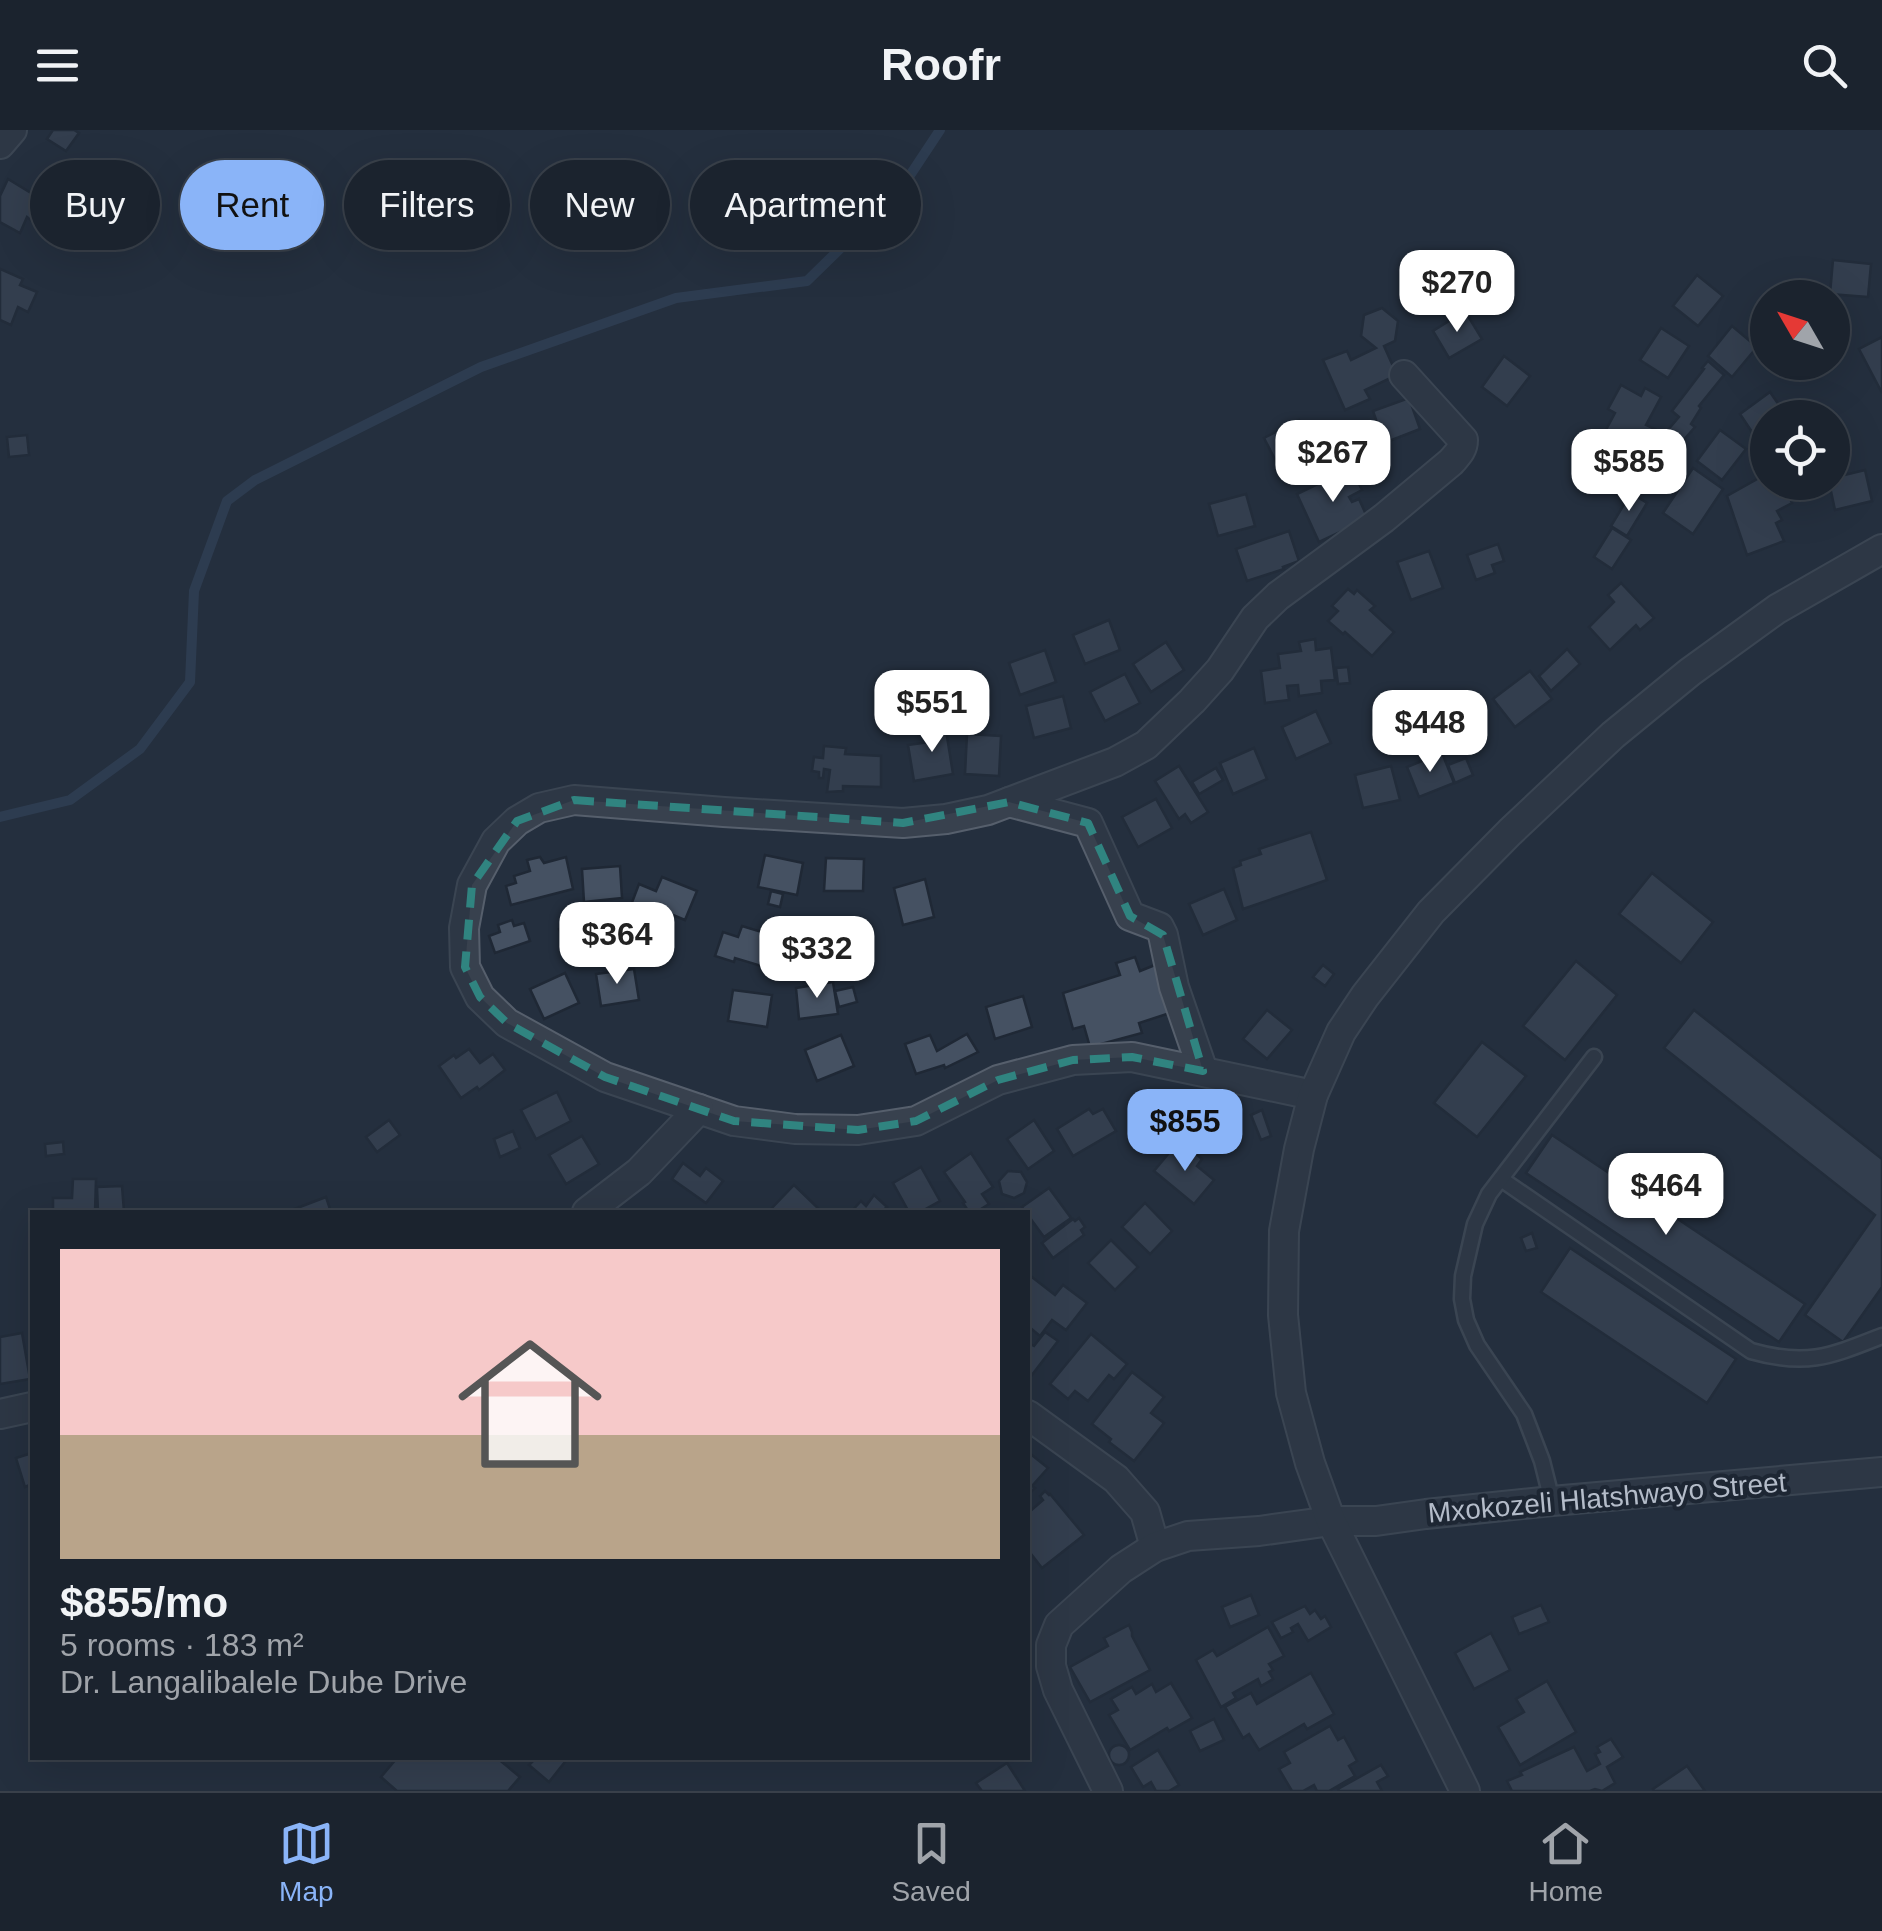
<!DOCTYPE html>
<meta charset="utf-8">
<style>
body{margin:0;font-family:Arial,sans-serif;background:#242b36;color:#f1f3f6;height:100vh;display:flex;flex-direction:column;font-size:38px;white-space:nowrap}
*{box-sizing:border-box;margin:0}
p{font-size:32px;color:#a0a4aa}
.icon{flex:none;width:55px;height:55px;fill:none;stroke:currentColor;stroke-width:2;stroke-linecap:round;stroke-linejoin:round}
.map{position:relative;flex:1;overflow:hidden}
.sheet{position:absolute;left:30px;top:1080px;width:1000px;height:550px;display:flex;flex-direction:column;background:#1b232e;border-radius:0px;box-shadow:0 10px 40px #0002,0 0 0 2px #39404a}
.sheet>*{flex:none}
.banner{position:absolute;left:30px;top:30px;width:1000px;height:90px;display:flex;gap:20px}
.needle{width:65px;rotate:309deg}
.controls{position:absolute;left:1750px;top:150px;display:grid;gap:20px}
.controls a{display:grid;place-items:center;width:100px;height:100px;border-radius:50%;background:#1b232e;box-shadow:0 10px 40px #0002,0 0 0 2px #39404a;font-size:50px}
.price{position:absolute;translate:-50% -85px;padding:0 22px;border-radius:20px;background:#fff;color:#222;font-size:32px;line-height:65px;filter:drop-shadow(0 2px 5px #0008)}
.price::after{content:'';position:absolute;left:50%;top:60px;width:30px;height:22px;margin-left:-15px;background:inherit;clip-path:polygon(0 0,100% 0,50% 100%)}
.price.current{background:#8ab4f8;color:#111}
ul{padding:0;list-style:none}
li{display:grid;align-content:center;gap:20px;height:530px;padding:0 30px}
li span{display:grid;place-items:center;height:310px;border-radius:0px;color:#555}
li>.icon{margin-inline-start:auto}
span .icon{width:180px;height:180px;fill:#fffc;stroke-width:1}
li b{font-size:42px}
.pill{padding:0 35px;border-radius:45px;background:#1b232e;box-shadow:0 10px 40px #0002,0 0 0 2px #39404a;font-size:35px;line-height:90px}
.pill.current{background:#8ab4f8;color:#111}
header{display:flex;justify-content:space-between;align-items:center;height:130px;padding:0 30px;background:#1b232e;font-size:45px;font-weight:600}
.dock{display:flex;justify-content:space-around;align-items:center;height:140px;border-top:2px solid #39404a;background:#1b232e;font-size:28px;color:#a0a4aa}
.dock a{display:grid;justify-items:center;gap:5px}
.dock .current{color:#8ab4f8}
.map>svg:first-child{display:block}
</style>
<header><svg class="icon" aria-label="menu" viewBox="0 0 24 24"><path d="M4 6h16M4 12h16M4 18h16"/></svg>Roofr<svg class="icon" aria-label="search" viewBox="0 0 24 24"><circle cx="10" cy="10" r="6"/><path d="M15 15l6 6"/></svg></header>
<div class="map">
<svg width="1882" height="1661" viewBox="0 0 1882 1661">
<rect width="100%" height="100%" fill="#242f3e"/>
<g fill="none" stroke-linecap="round" stroke-linejoin="round">
<polyline stroke="#394c67" stroke-width="10" points="0,687 70,670 140,619 190,552 194,461 227,371 255,350 481,237 676,168 807,151 852,107 891,74 940,0"/>
</g>
<g fill="#455162" stroke="#1f2835" stroke-width="2.5">
<polygon points="53,0 74,0 79,3 66,21 47,9"/>
<polygon points="8,49 44,71 32,91 27,87 20,103 0,92 0,66"/>
<polygon points="85,76 104,88 90,107 72,94"/>
<polygon points="1833,130 1871,134 1868,167 1830,164"/>
<polygon points="0,139 23,149 20,155 37,162 28,182 18,177 11,195 0,190"/>
<polygon points="1697,145 1723,166 1698,196 1673,176"/>
<polygon points="1382,178 1398,191 1395,211 1384,216 1397,245 1365,260 1370,269 1345,280 1323,230 1347,221 1351,230 1376,218 1361,206 1364,185"/>
<polygon points="1465,181 1482,209 1449,228 1433,201"/>
<polygon points="1732,196 1757,217 1732,247 1708,226"/>
<polygon points="1661,198 1689,216 1668,248 1640,230"/>
<polygon points="1882,207 1882,263 1859,219"/>
<polygon points="1504,226 1530,246 1507,276 1482,257"/>
<polygon points="1708,231 1724,245 1699,276 1701,278 1691,294 1695,297 1681,313 1667,301 1679,287 1672,281 1704,239 1702,238"/>
<polygon points="1621,255 1641,266 1645,258 1661,267 1646,295 1655,299 1646,316 1638,311 1628,329 1599,313 1615,283 1608,279"/>
<polygon points="1770,262 1788,288 1768,288 1768,304 1758,311 1740,284"/>
<polygon points="1409,268 1420,299 1384,313 1373,281"/>
<polygon points="1299,290 1314,320 1280,339 1264,308"/>
<polygon points="1720,300 1746,319 1722,350 1697,331"/>
<polygon points="27,305 29,325 9,327 7,307"/>
<polygon points="1351,338 1362,360 1349,367 1352,372 1359,369 1368,389 1319,412 1297,364"/>
<polygon points="1693,338 1723,359 1693,404 1663,383"/>
<polygon points="1865,340 1872,371 1835,380 1829,352 1832,352 1832,348"/>
<polygon points="1768,343 1768,352 1782,352 1792,373 1777,381 1782,390 1776,393 1784,411 1747,425 1727,366"/>
<polygon points="1631,363 1647,373 1627,406 1611,396"/>
<polygon points="1246,364 1255,396 1218,406 1209,374"/>
<polygon points="1612,398 1631,410 1612,439 1594,427"/>
<polygon points="1289,401 1299,431 1283,437 1284,439 1247,451 1236,419"/>
<polygon points="1498,414 1504,431 1492,435 1495,443 1476,450 1467,425"/>
<polygon points="1429,421 1443,458 1411,470 1397,432"/>
<polygon points="1621,453 1654,488 1640,500 1636,495 1610,520 1589,497 1614,472 1608,465"/>
<polygon points="1348,459 1354,464 1357,460 1375,476 1370,480 1394,502 1372,526 1345,502 1343,504 1328,491 1338,481 1332,476"/>
<polygon points="1109,490 1120,520 1085,534 1073,505"/>
<polygon points="1315,509 1316,520 1331,518 1335,550 1321,551 1322,563 1299,566 1298,555 1287,556 1289,570 1265,573 1261,541 1280,538 1278,524 1301,521 1299,512"/>
<polygon points="1166,512 1184,540 1151,562 1133,534"/>
<polygon points="1567,519 1580,534 1551,561 1539,546"/>
<polygon points="1045,520 1056,552 1020,565 1009,533"/>
<polygon points="1348,537 1350,553 1338,554 1336,538"/>
<polygon points="1530,541 1552,569 1515,597 1493,569"/>
<polygon points="1125,544 1140,573 1105,591 1090,562"/>
<polygon points="1063,566 1071,598 1034,608 1026,576"/>
<polygon points="1316,581 1331,613 1296,629 1282,597"/>
<polygon points="945,594 953,644 914,651 908,615 930,612 927,597"/>
<polygon points="967,604 1001,606 999,646 965,644"/>
<polygon points="824,616 846,618 845,624 881,626 881,657 843,656 843,661 827,662 830,640 824,639 823,648 819,648 819,642 812,641 814,627 823,628"/>
<polygon points="1254,618 1267,649 1233,664 1220,633"/>
<polygon points="1442,623 1454,653 1419,667 1407,637"/>
<polygon points="1466,628 1473,645 1455,653 1448,635"/>
<polygon points="1179,636 1208,682 1191,693 1185,684 1179,689 1155,651"/>
<polygon points="1391,636 1400,670 1363,678 1355,645"/>
<polygon points="1216,638 1223,650 1199,664 1192,652"/>
<polygon points="1156,669 1172,698 1138,717 1122,687"/>
<polygon points="1311,702 1327,750 1243,779 1233,738 1241,735 1240,731 1261,724 1259,719"/>
<polygon points="765,725 803,733 797,765 758,757"/>
<polygon points="540,727 544,733 566,727 573,759 511,775 506,756 516,753 514,746 530,741 527,730"/>
<polygon points="826,728 864,729 863,761 824,761"/>
<polygon points="620,736 622,768 584,772 582,739"/>
<polygon points="1652,743 1713,792 1681,833 1619,784"/>
<polygon points="662,747 697,761 685,790 651,776 648,783 631,775 639,754 656,761"/>
<polygon points="925,749 934,787 903,795 894,758"/>
<polygon points="1224,759 1237,790 1203,805 1189,774"/>
<polygon points="771,761 783,764 780,777 768,774"/>
<polygon points="512,790 514,796 524,793 530,811 495,823 489,806 500,802 498,795"/>
<polygon points="576,791 584,808 566,815 559,799"/>
<polygon points="742,796 778,807 768,838 735,828 734,832 715,826 723,802 738,807"/>
<polygon points="1135,827 1140,841 1155,835 1170,883 1139,893 1142,903 1090,917 1084,896 1073,899 1063,863 1120,845 1116,833"/>
<polygon points="1576,831 1617,865 1565,930 1523,896"/>
<polygon points="1323,835 1334,844 1325,856 1313,847"/>
<polygon points="634,839 639,870 601,876 596,844"/>
<polygon points="565,843 579,873 544,889 530,859"/>
<polygon points="833,852 838,884 799,889 796,858"/>
<polygon points="853,857 857,872 839,877 835,861"/>
<polygon points="733,860 772,865 767,897 728,891"/>
<polygon points="1023,866 1032,897 995,909 986,877"/>
<polygon points="1267,880 1292,900 1267,929 1243,909"/>
<polygon points="1694,880 1882,1029 1882,1157 1843,1212 1805,1185 1875,1085 1664,918"/>
<polygon points="967,904 978,922 945,938 944,935 916,944 905,914 930,905 937,921"/>
<polygon points="841,905 854,936 817,951 805,920"/>
<polygon points="1482,912 1526,946 1477,1007 1434,973"/>
<polygon points="469,919 480,933 493,924 505,940 479,960 477,957 461,968 439,936 454,925 456,928"/>
<polygon points="557,962 571,991 536,1009 521,980"/>
<polygon points="1089,979 1093,984 1103,979 1116,1001 1073,1026 1057,999"/>
<polygon points="1262,980 1271,1006 1261,1010 1251,985"/>
<polygon points="389,990 400,1005 377,1022 366,1007"/>
<polygon points="1034,990 1054,1021 1028,1039 1007,1009"/>
<polygon points="513,1001 520,1018 500,1027 494,1009"/>
<polygon points="1552,1005 1805,1174 1779,1212 1526,1043"/>
<polygon points="582,1006 599,1034 566,1054 549,1025"/>
<polygon points="63,1012 64,1024 46,1026 45,1014"/>
<polygon points="1174,1017 1184,1026 1190,1019 1202,1029 1197,1036 1214,1050 1194,1074 1154,1041"/>
<polygon points="971,1023 993,1057 982,1064 989,1074 976,1082 969,1082 963,1073 965,1072 944,1042"/>
<polygon points="683,1033 700,1046 706,1038 723,1051 706,1073 672,1049"/>
<polygon points="921,1037 940,1071 920,1082 909,1082 893,1053"/>
<polygon points="1008,1041 1021,1042 1027,1052 1024,1063 1014,1068 1002,1064 999,1051"/>
<polygon points="73,1049 96,1049 95,1082 53,1082 53,1068 72,1068"/>
<polygon points="794,1055 821,1081 820,1082 775,1082 771,1079"/>
<polygon points="122,1056 124,1082 98,1082 97,1057"/>
<polygon points="1049,1058 1071,1088 1044,1107 1022,1077"/>
<polygon points="874,1065 887,1077 881,1082 851,1082 861,1071 866,1076"/>
<polygon points="326,1067 331,1082 293,1082 292,1080"/>
<polygon points="1145,1073 1172,1101 1150,1124 1122,1097"/>
<polygon points="1079,1088 1085,1097 1081,1100 1084,1105 1053,1128 1042,1113 1073,1089 1075,1091"/>
<polygon points="1532,1103 1537,1118 1526,1121 1521,1108"/>
<polygon points="1111,1110 1138,1137 1115,1160 1088,1133"/>
<polygon points="1570,1118 1736,1229 1707,1273 1541,1162"/>
<polygon points="1028,1144 1055,1165 1063,1155 1087,1173 1066,1200 1052,1190 1040,1206 1028,1196"/>
<polygon points="1045,1202 1058,1211 1028,1250 1028,1213 1034,1216"/>
<polygon points="22,1203 30,1249 0,1254 0,1207"/>
<polygon points="1091,1204 1127,1234 1114,1249 1109,1245 1088,1271 1075,1261 1068,1269 1050,1254"/>
<polygon points="1132,1242 1164,1267 1151,1283 1164,1293 1134,1331 1109,1312 1111,1309 1092,1294"/>
<polygon points="1028,1322 1048,1338 1032,1356 1035,1358 1028,1364"/>
<polygon points="32,1323 32,1354 25,1357 16,1328"/>
<polygon points="1045,1361 1049,1365 1050,1364 1084,1405 1042,1438 1028,1420 1028,1383 1043,1370 1040,1366"/>
<polygon points="1251,1465 1259,1485 1230,1497 1222,1477"/>
<polygon points="1541,1475 1549,1492 1519,1504 1512,1487"/>
<polygon points="1305,1476 1310,1484 1315,1480 1321,1489 1325,1486 1331,1497 1308,1511 1298,1494 1291,1498 1293,1502 1281,1508 1272,1492"/>
<polygon points="1129,1495 1132,1502 1132,1506 1150,1540 1090,1572 1070,1537 1108,1516 1104,1508"/>
<polygon points="1268,1497 1284,1526 1269,1534 1273,1540 1269,1542 1273,1549 1261,1556 1258,1549 1233,1563 1236,1568 1221,1577 1196,1530 1213,1520 1217,1526"/>
<polygon points="1491,1503 1510,1540 1474,1559 1455,1523"/>
<polygon points="1311,1543 1334,1584 1307,1599 1304,1594 1259,1620 1249,1604 1243,1608 1225,1577 1251,1563 1257,1574"/>
<polygon points="1547,1551 1576,1602 1520,1635 1498,1597 1524,1582 1516,1569"/>
<polygon points="1171,1553 1192,1588 1169,1601 1167,1598 1130,1620 1109,1585 1118,1580 1111,1569 1132,1557 1136,1564 1152,1554 1156,1562"/>
<polygon points="1214,1589 1224,1610 1200,1621 1190,1601"/>
<polygon points="1330,1596 1338,1610 1344,1607 1357,1631 1349,1636 1355,1646 1329,1661 1317,1661 1314,1655 1303,1661 1292,1661 1279,1639 1290,1633 1284,1622"/>
<polygon points="1611,1609 1623,1627 1607,1637 1615,1653 1602,1661 1595,1659 1590,1661 1512,1661 1507,1651 1522,1645 1520,1642 1574,1617 1587,1641 1600,1634 1595,1624 1600,1622 1597,1617"/>
<circle cx="1119" cy="1625" r="10"/>
<polygon points="1158,1620 1179,1655 1169,1661 1156,1661 1151,1652 1143,1657 1131,1637"/>
<polygon points="397,1628 497,1628 520,1647 508,1661 397,1661 381,1647"/>
<polygon points="536,1628 568,1628 549,1652 529,1635"/>
<polygon points="1007,1633 1025,1661 982,1661 976,1653"/>
<polygon points="1381,1635 1388,1646 1377,1652 1382,1661 1339,1661 1338,1659"/>
<polygon points="1687,1636 1705,1661 1654,1661 1653,1659"/>
</g>
<g fill="none" stroke-linecap="round" stroke-linejoin="round">
<defs>
<g id="lane">
<path d="M1501,1049L1751,1221C1807,1237 1831,1226 1882,1206"/>
<polyline points="1552,1371 1542,1331 1524,1284 1477,1215 1466,1190 1462,1169 1463,1146 1475,1094 1489,1064 1594,927"/>
</g>
<g id="street">
<polyline points="0,14 12,0"/>
<polyline points="1009,672 1088,693 1130,786 1159,797 1163,805 1174,857 1203,941"/>
<path d="M1313,965L1132,927L1073,930L998,950L916,991L858,1000L795,999L734,991L605,947L507,893L480,867L465,837L464,798L472,755L496,711L517,691L539,678L574,670L724,682L903,693L946,689L988,680L1115,632L1146,615L1192,571L1220,540L1255,488L1278,466L1384,388L1451,332C1457,325 1463,320 1463,310L1404,245"/>
<polyline points="587,1082 639,1042 699,979"/>
<polyline points="0,1284 32,1277"/>
<polyline points="1028,1285 1116,1349 1145,1382 1155,1417"/>
<polyline points="1108,1661 1058,1560 1051,1536 1051,1515 1059,1495 1121,1439 1155,1417 1188,1406 1259,1401 1331,1391 1376,1391 1426,1384 1552,1371 1882,1342"/>
<polyline points="1465,1661 1331,1391 1310,1333 1291,1263 1283,1185 1284,1101 1299,1019 1313,965 1341,902 1365,866 1431,782 1510,702 1613,605 1690,542 1777,479 1882,419"/>
</g>
</defs>
<use href="#lane" stroke="#565f6c" stroke-width="19"/>
<use href="#street" stroke="#565f6c" stroke-width="32"/>
<use href="#lane" stroke="#38414e" stroke-width="14"/>
<use href="#street" stroke="#38414e" stroke-width="28"/>
</g>
<path d="M0 0H1882V1661H0ZM574,670L903,693L1009,672L1088,693L1130,786L1163,805L1203,941L1132,927L1073,930L998,950L916,991L858,1000L734,991L605,947L507,893L480,867L465,837L472,755L517,691Z" fill="#242f3e" fill-opacity=".55" fill-rule="evenodd"/>
<path fill="none" stroke="#308480" stroke-width="8" stroke-dasharray="20 12" stroke-linejoin="round" d="M574,670L903,693L1009,672L1088,693L1130,786L1163,805L1203,941L1132,927L1073,930L998,950L916,991L858,1000L734,991L605,947L507,893L480,867L465,837L472,755L517,691Z"/>
<g text-anchor="middle" stroke-width="8" stroke-linejoin="round" paint-order="stroke">
<g font-size="28" fill="#b4bcc9" stroke="#1d2633">
<text transform="translate(1607 1367) rotate(-5)" y="10">Mxokozeli Hlatshwayo Street</text>
</g>
</g>
</svg>
<div class="controls">
<a><svg class="needle" viewBox="-14 -14 28 28"><path d="M0-13l5 13h-10z" fill="#e53935"/><path d="M0 13l5-13h-10z" fill="#a0a4aa"/></svg></a>
<a><svg class="icon" aria-label="locate" viewBox="0 0 24 24"><circle cx="12" cy="12" r="6"/><path d="M12 2v4M12 18v4M2 12h4M18 12h4"/></svg></a>
</div>
<b class="price" style="left:1457px;top:205px">$270</b>
<b class="price" style="left:1333px;top:375px">$267</b>
<b class="price" style="left:1629px;top:384px">$585</b>
<b class="price" style="left:932px;top:625px">$551</b>
<b class="price" style="left:1430px;top:645px">$448</b>
<b class="price" style="left:617px;top:857px">$364</b>
<b class="price" style="left:817px;top:871px">$332</b>
<b class="price current" style="left:1185px;top:1044px">$855</b>
<b class="price" style="left:1666px;top:1108px">$464</b>
<div class="banner">
<a class="pill">Buy</a>
<a class="pill current">Rent</a>
<a class="pill">Filters</a>
<a class="pill">New</a>
<a class="pill">Apartment</a>
</div>
<section class="sheet">
<ul>
<li><span style="background:linear-gradient(#f6c9c9 60%,#b9a48a 0)"><svg class="icon" aria-label="home" viewBox="0 0 24 24"><path d="M3 11l9-7 9 7M6 9v11h12V9"/></svg></span><div><b>$855/mo</b><p>5 rooms · 183 m²</p><p>Dr. Langalibalele Dube Drive</p></div></li>
</ul>
</section>
</div>
<nav class="dock">
<a class="current"><svg class="icon" aria-label="map" viewBox="0 0 24 24"><path d="M3 6l6-2 6 2 6-2v14l-6 2-6-2-6 2zM9 4v14M15 6v14"/></svg>Map</a>
<a><svg class="icon" aria-label="saved" viewBox="0 0 24 24"><path d="M7 4h10v16l-5-4-5 4z"/></svg>Saved</a>
<a><svg class="icon" aria-label="home" viewBox="0 0 24 24"><path d="M3 11l9-7 9 7M6 9v11h12V9"/></svg>Home</a>
</nav>
